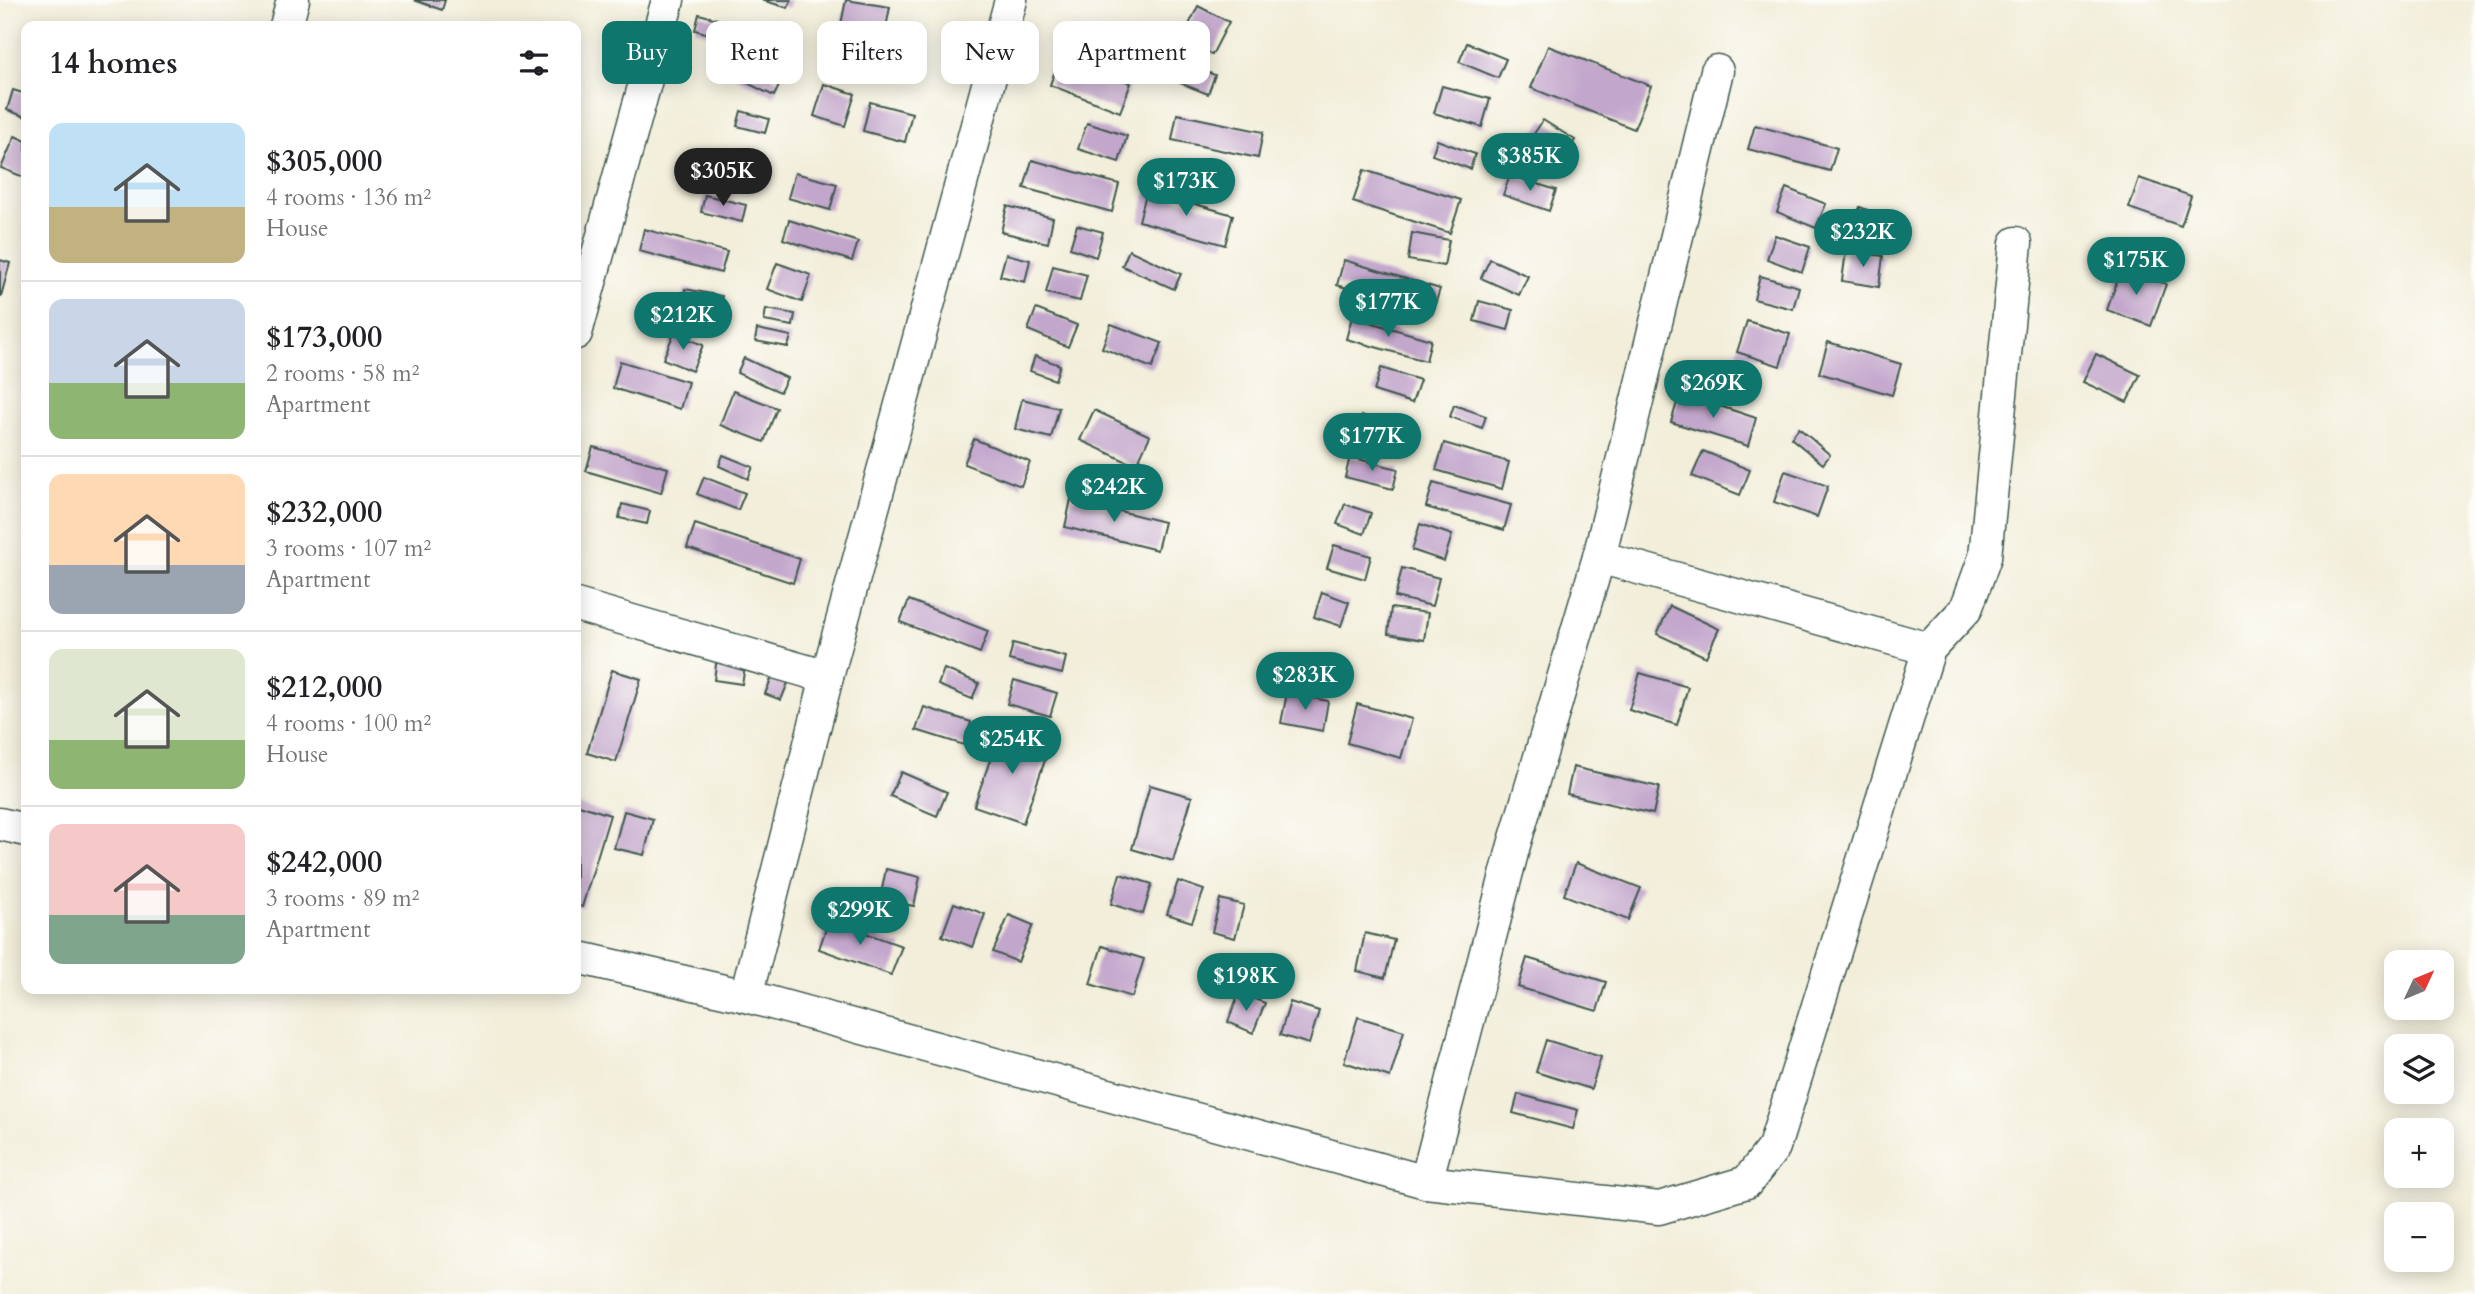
<!DOCTYPE html>
<meta charset="utf-8">
<style>
body{margin:0;font-family:Cardo,serif;background:#f2f2f2;color:#202124;height:100vh;display:flex;flex-direction:column;font-size:26px;white-space:nowrap}
*{box-sizing:border-box;margin:0}
p{font-size:23px;color:#757577}
.icon{flex:none;width:38px;height:38px;fill:none;stroke:currentColor;stroke-width:2;stroke-linecap:round;stroke-linejoin:round}
.map{position:relative;flex:1;overflow:hidden}
.side{position:absolute;left:21px;top:21px;width:560px;height:973px;display:flex;flex-direction:column;background:#fff;border-radius:14px;box-shadow:0 4px 18px #0003}
.side>*{flex:none}
.guide{position:absolute;left:602px;top:21px;width:665px;height:63px;display:flex;gap:14px}
.needle{width:46px;rotate:46deg}
.fabs{position:absolute;left:2384px;top:950px;display:grid;gap:14px}
.fabs a{display:grid;place-items:center;width:70px;height:70px;border-radius:14px;background:#fff;box-shadow:0 4px 18px #0003;font-size:35px}
.price{position:absolute;translate:-50% -60px;padding:0 16px;border-radius:24px;background:#0f766e;color:#fff;font-size:23px;line-height:46px;filter:drop-shadow(0 2px 4px #0008)}
.price::after{content:'';position:absolute;left:50%;top:42px;width:21px;height:16px;margin-left:-10px;background:inherit;clip-path:polygon(0 0,100% 0,50% 100%)}
.price.selected{background:#222;color:#fff}
ul{padding:0;list-style:none}
li{display:flex;align-items:center;gap:21px;height:175px;padding:0 28px}
li+li{border-top:2px solid #e0e0e0}
li span{display:grid;place-items:center;flex:none;width:196px;height:140px;border-radius:14px;color:#555}
li>.icon{margin-inline-start:auto}
span .icon{width:84px;height:84px;fill:#fffc;stroke-width:1}
li b{font-size:30px}
h2{display:flex;justify-content:space-between;align-items:center;height:84px;padding:0 28px;font-size:30px}
.chip{padding:0 24px;border-radius:14px;background:#fff;box-shadow:0 4px 18px #0003;font-size:24px;line-height:63px}
.chip.selected{background:#0f766e;color:#fff}
.map>svg:first-child{display:block}
</style>
<div class="map">
<svg width="2475" height="1294" viewBox="0 0 2475 1294">
<rect width="100%" height="100%" fill="#fdfcf7"/>
<filter id="ink" filterUnits="userSpaceOnUse"><feTurbulence type="fractalNoise" baseFrequency=".0143" numOctaves="2"/><feDisplacementMap in="SourceGraphic" scale="14" xChannelSelector="R" yChannelSelector="G"/><feConvolveMatrix kernelMatrix="1 2 1 2 8 2 1 2 1" color-interpolation-filters="sRGB"/></filter>
<filter id="wash" filterUnits="userSpaceOnUse"><feTurbulence type="fractalNoise" baseFrequency=".00686" numOctaves="4" result="noise"/><feDisplacementMap in="SourceGraphic" scale="28" xChannelSelector="R" yChannelSelector="G"/><feGaussianBlur stdDeviation="1.57" result="paint"/><feColorMatrix in="noise" values="0 0 0 0 0 0 0 0 0 0 0 0 0 0 0 0 0 1.4 0 .05"/><feComposite in="paint" operator="in"/></filter>
<g filter="url(#wash)">
<rect width="100%" height="100%" fill="#f2eeda"/>
<g id="blocks">
<g fill="#c3a6cc">
<polygon points="414,0 445,0 442,10"/>
<polygon points="762,0 791,0 788,8"/>
<polygon points="846,0 890,7 884,38 840,29"/>
<polygon points="1198,6 1229,22 1212,55 1182,39"/>
<polygon points="699,14 797,41 793,58 695,30"/>
<polygon points="1467,43 1506,59 1498,78 1459,62"/>
<polygon points="834,46 865,55 859,78 828,69"/>
<polygon points="1548,46 1651,86 1634,129 1531,88"/>
<polygon points="1060,56 1131,83 1120,112 1050,85"/>
<polygon points="744,63 781,82 774,96 737,78"/>
<polygon points="1187,65 1215,75 1208,94 1180,83"/>
<polygon points="824,84 855,94 845,126 814,116"/>
<polygon points="1442,86 1490,99 1482,127 1434,113"/>
<polygon points="13,90 26,94 26,117 7,110"/>
<polygon points="870,102 912,113 905,142 863,131"/>
<polygon points="741,111 769,119 765,133 737,126"/>
<polygon points="1177,114 1263,132 1258,158 1172,140"/>
<polygon points="1543,120 1575,140 1561,163 1528,143"/>
<polygon points="1087,123 1127,136 1119,162 1078,149"/>
<polygon points="1755,125 1837,148 1830,171 1748,149"/>
<polygon points="15,136 26,141 26,178 1,168"/>
<polygon points="1437,140 1475,154 1470,169 1432,155"/>
<polygon points="1032,160 1119,184 1112,212 1024,188"/>
<polygon points="1364,170 1461,200 1450,233 1353,202"/>
<polygon points="795,173 837,184 830,210 788,198"/>
<polygon points="1510,175 1556,190 1549,211 1503,195"/>
<polygon points="2139,178 2191,196 2181,226 2129,208"/>
<polygon points="1786,188 1826,204 1816,228 1777,212"/>
<polygon points="1147,190 1233,215 1225,245 1139,221"/>
<polygon points="705,195 746,205 742,222 701,212"/>
<polygon points="1007,206 1053,218 1048,243 1001,232"/>
<polygon points="1860,207 1904,225 1898,239 1854,220"/>
<polygon points="789,220 858,242 852,261 783,239"/>
<polygon points="1077,225 1103,232 1096,257 1070,248"/>
<polygon points="644,229 727,252 721,273 639,251"/>
<polygon points="1412,233 1449,240 1444,266 1408,260"/>
<polygon points="1775,235 1810,247 1802,272 1767,259"/>
<polygon points="1129,250 1181,274 1174,289 1122,266"/>
<polygon points="1846,251 1883,256 1879,287 1842,281"/>
<polygon points="1006,254 1030,260 1025,282 1000,276"/>
<polygon points="1490,259 1528,276 1519,295 1481,278"/>
<polygon points="0,260 10,263 1,296 0,296"/>
<polygon points="1344,260 1440,289 1432,314 1337,285"/>
<polygon points="777,263 811,275 802,302 767,289"/>
<polygon points="1053,266 1087,275 1080,301 1046,293"/>
<polygon points="2122,268 2166,284 2151,326 2107,310"/>
<polygon points="1760,276 1799,287 1793,309 1754,299"/>
<polygon points="685,289 722,296 720,311 682,304"/>
<polygon points="1479,301 1513,310 1508,330 1474,321"/>
<polygon points="766,309 795,314 793,326 764,321"/>
<polygon points="1036,309 1077,325 1068,347 1028,330"/>
<polygon points="1352,317 1431,340 1426,361 1346,339"/>
<polygon points="1747,321 1790,334 1780,366 1737,352"/>
<polygon points="1111,324 1162,343 1152,368 1102,348"/>
<polygon points="757,329 791,336 788,347 755,341"/>
<polygon points="674,333 703,345 692,371 663,359"/>
<polygon points="1828,342 1901,364 1892,395 1819,373"/>
<polygon points="2096,354 2140,375 2127,402 2083,382"/>
<polygon points="1035,356 1060,365 1055,380 1030,371"/>
<polygon points="744,358 787,378 780,392 737,373"/>
<polygon points="620,361 688,382 680,409 613,388"/>
<polygon points="1381,368 1420,380 1412,403 1374,391"/>
<polygon points="733,391 777,408 764,442 720,425"/>
<polygon points="1680,393 1756,418 1748,446 1671,422"/>
<polygon points="1022,399 1059,408 1051,438 1015,429"/>
<polygon points="1454,405 1486,416 1482,428 1450,417"/>
<polygon points="1094,410 1150,436 1136,466 1080,440"/>
<polygon points="1362,416 1400,425 1394,449 1357,441"/>
<polygon points="1799,428 1830,455 1823,464 1791,438"/>
<polygon points="974,439 1030,462 1021,486 964,464"/>
<polygon points="1444,443 1509,462 1502,489 1436,470"/>
<polygon points="593,447 668,468 661,493 586,471"/>
<polygon points="1703,451 1750,470 1740,495 1692,476"/>
<polygon points="723,455 753,467 748,479 719,466"/>
<polygon points="1350,457 1398,469 1393,489 1345,477"/>
<polygon points="1785,471 1828,486 1817,517 1774,502"/>
<polygon points="704,477 745,493 738,510 697,494"/>
<polygon points="1433,483 1511,505 1504,530 1426,507"/>
<polygon points="1071,499 1164,522 1157,550 1065,527"/>
<polygon points="622,504 650,511 647,524 619,518"/>
<polygon points="1345,504 1371,513 1364,534 1337,524"/>
<polygon points="695,524 800,559 793,583 687,548"/>
<polygon points="1420,524 1452,535 1444,561 1412,550"/>
<polygon points="1334,545 1371,556 1365,579 1327,568"/>
<polygon points="1402,568 1439,578 1432,606 1395,597"/>
<polygon points="1322,592 1349,602 1341,626 1314,617"/>
<polygon points="909,600 988,631 980,653 900,622"/>
<polygon points="1670,606 1719,629 1706,657 1657,634"/>
<polygon points="1391,608 1428,613 1424,640 1388,634"/>
<polygon points="1013,643 1066,657 1062,674 1009,660"/>
<polygon points="717,657 746,661 742,684 714,680"/>
<polygon points="944,669 979,683 972,699 938,685"/>
<polygon points="612,670 641,679 616,762 587,753"/>
<polygon points="774,672 790,678 781,700 765,694"/>
<polygon points="1640,673 1688,687 1677,725 1629,710"/>
<polygon points="1014,680 1057,693 1050,716 1007,704"/>
<polygon points="1287,693 1328,701 1323,731 1281,723"/>
<polygon points="1357,704 1412,719 1401,758 1347,743"/>
<polygon points="924,707 971,722 964,745 916,730"/>
<polygon points="1001,729 1050,746 1023,823 974,806"/>
<polygon points="1573,767 1659,787 1653,814 1567,794"/>
<polygon points="901,772 947,792 937,816 890,796"/>
<polygon points="1150,785 1192,797 1173,861 1132,849"/>
<polygon points="576,804 610,815 582,907 576,905"/>
<polygon points="624,811 653,819 644,855 614,848"/>
<polygon points="1576,863 1641,888 1628,920 1564,895"/>
<polygon points="886,869 920,877 914,906 880,899"/>
<polygon points="1120,874 1152,884 1143,914 1111,904"/>
<polygon points="1178,881 1204,890 1192,922 1167,914"/>
<polygon points="1220,899 1244,905 1235,938 1212,932"/>
<polygon points="954,903 985,914 973,947 942,936"/>
<polygon points="1009,915 1033,925 1018,962 993,952"/>
<polygon points="829,920 902,946 891,975 819,949"/>
<polygon points="1365,933 1394,940 1385,978 1357,971"/>
<polygon points="1102,946 1144,959 1132,997 1090,984"/>
<polygon points="1527,958 1606,982 1597,1011 1518,987"/>
<polygon points="1239,993 1265,1003 1253,1033 1228,1022"/>
<polygon points="1290,1002 1319,1011 1309,1044 1280,1035"/>
<polygon points="1358,1017 1404,1031 1390,1077 1344,1062"/>
<polygon points="1546,1040 1601,1057 1591,1089 1536,1072"/>
<polygon points="1518,1094 1578,1110 1573,1129 1513,1113"/>
</g>
</g>
</g>
<g filter="url(#ink)">
<use href="#blocks" fill-opacity="0" stroke="#3f584d" stroke-width="2"/>
<g fill="none" stroke-linecap="round" stroke-linejoin="round">
<defs>
<g id="street">
<polyline points="286,26 293,0"/>
<polyline points="576,333 668,0"/>
<polyline points="1599,557 1929,649"/>
<polyline points="576,605 827,677"/>
<polyline points="0,824 26,830"/>
<polyline points="576,957 746,996 1426,1182 1659,1208 1747,1182 1774,1147 1929,649 1966,609 1985,557 2016,243"/>
<polyline points="746,996 827,677 1011,0"/>
<polyline points="1426,1182 1514,845 1599,557 1717,71"/>
</g>
</defs>
<use href="#street" stroke="#3f584d" stroke-width="35"/>
<use href="#street" stroke="#fff" stroke-width="32"/>
</g>
</g>
</svg>
<div class="fabs">
<a><svg class="needle" viewBox="-14 -14 28 28"><path d="M0-13l5 13h-10z" fill="#e53935"/><path d="M0 13l5-13h-10z" fill="#757577"/></svg></a>
<a><svg class="icon" aria-label="layers" viewBox="0 0 24 24"><path d="M12 4l9 5-9 5-9-5zM3 14l9 5 9-5"/></svg></a>
<a>+</a>
<a>−</a>
</div>
<b class="price" style="left:1530px;top:193px">$385K</b>
<b class="price selected" style="left:723px;top:208px">$305K</b>
<b class="price" style="left:1186px;top:218px">$173K</b>
<b class="price" style="left:1863px;top:269px">$232K</b>
<b class="price" style="left:2136px;top:297px">$175K</b>
<b class="price" style="left:1388px;top:339px">$177K</b>
<b class="price" style="left:683px;top:352px">$212K</b>
<b class="price" style="left:1713px;top:420px">$269K</b>
<b class="price" style="left:1372px;top:473px">$177K</b>
<b class="price" style="left:1114px;top:524px">$242K</b>
<b class="price" style="left:1305px;top:712px">$283K</b>
<b class="price" style="left:1012px;top:776px">$254K</b>
<b class="price" style="left:860px;top:947px">$299K</b>
<b class="price" style="left:1246px;top:1013px">$198K</b>
<div class="guide">
<a class="chip selected">Buy</a>
<a class="chip">Rent</a>
<a class="chip">Filters</a>
<a class="chip">New</a>
<a class="chip">Apartment</a>
</div>
<section class="side">
<h2>14 homes<svg class="icon" aria-label="filters" viewBox="0 0 24 24"><path d="M4 7h16M4 17h16"/><circle cx="9" cy="7" r="2"/><circle cx="15" cy="17" r="2"/></svg></h2>
<ul>
<li><span style="background:linear-gradient(#bfe0f5 60%,#c2b280 0)"><svg class="icon" aria-label="home" viewBox="0 0 24 24"><path d="M3 11l9-7 9 7M6 9v11h12V9"/></svg></span><div><b>$305,000</b><p>4 rooms · 136 m²</p><p>House</p></div></li>
<li><span style="background:linear-gradient(#c9d6e8 60%,#8fb573 0)"><svg class="icon" aria-label="home" viewBox="0 0 24 24"><path d="M3 11l9-7 9 7M6 9v11h12V9"/></svg></span><div><b>$173,000</b><p>2 rooms · 58 m²</p><p>Apartment</p></div></li>
<li><span style="background:linear-gradient(#ffd9b3 65%,#9aa5b1 0)"><svg class="icon" aria-label="home" viewBox="0 0 24 24"><path d="M3 11l9-7 9 7M6 9v11h12V9"/></svg></span><div><b>$232,000</b><p>3 rooms · 107 m²</p><p>Apartment</p></div></li>
<li><span style="background:linear-gradient(#dfe7d0 65%,#8fb573 0)"><svg class="icon" aria-label="home" viewBox="0 0 24 24"><path d="M3 11l9-7 9 7M6 9v11h12V9"/></svg></span><div><b>$212,000</b><p>4 rooms · 100 m²</p><p>House</p></div></li>
<li><span style="background:linear-gradient(#f6c9c9 65%,#7fa58c 0)"><svg class="icon" aria-label="home" viewBox="0 0 24 24"><path d="M3 11l9-7 9 7M6 9v11h12V9"/></svg></span><div><b>$242,000</b><p>3 rooms · 89 m²</p><p>Apartment</p></div></li>
</ul>
</section>
</div>
